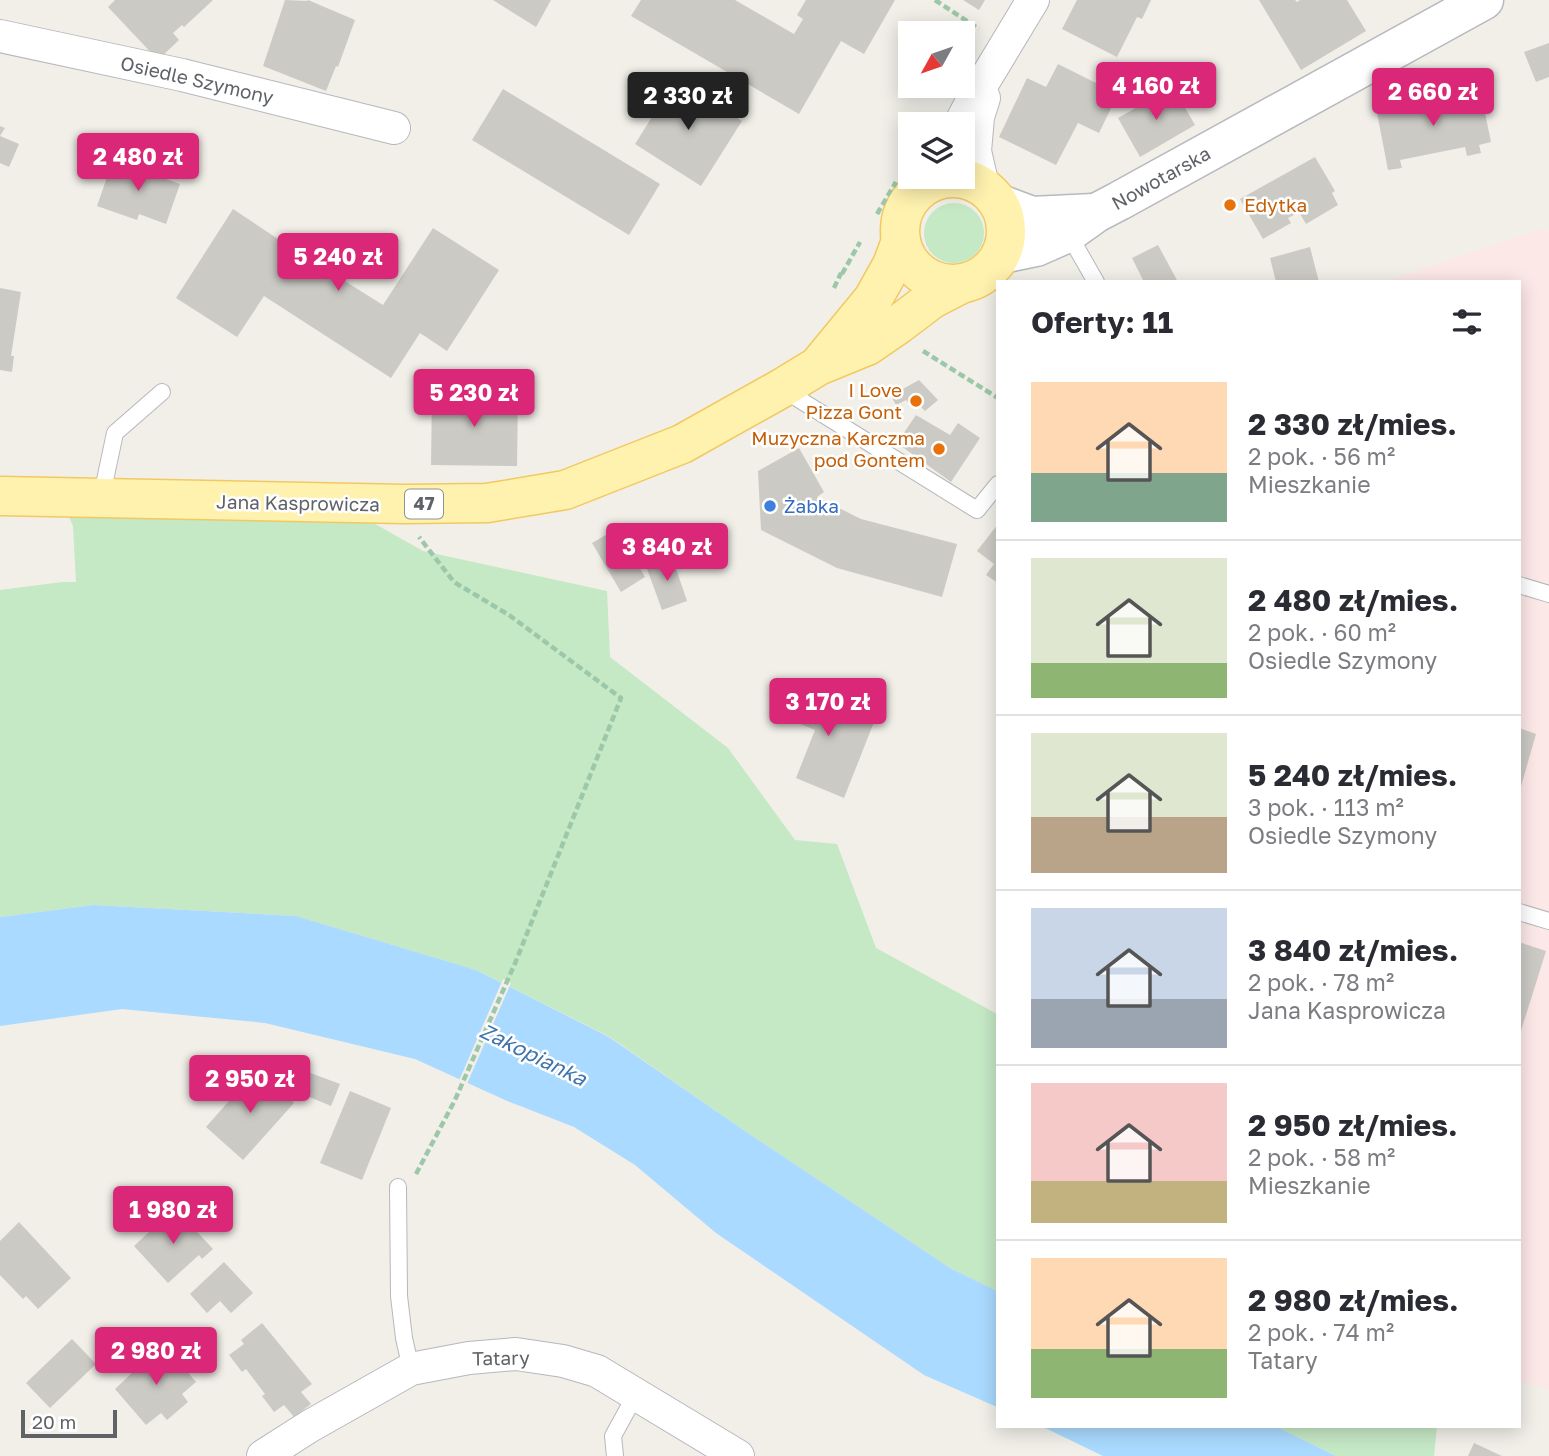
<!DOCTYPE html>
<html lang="pl">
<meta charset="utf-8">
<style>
body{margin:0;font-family:"Golos Text",sans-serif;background:#f2f2f3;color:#2b2b33;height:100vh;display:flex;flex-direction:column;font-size:26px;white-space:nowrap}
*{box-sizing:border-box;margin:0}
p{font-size:23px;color:#7c7c81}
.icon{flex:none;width:38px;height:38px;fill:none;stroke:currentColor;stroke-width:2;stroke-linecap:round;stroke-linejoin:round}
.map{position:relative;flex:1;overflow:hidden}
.panel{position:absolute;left:996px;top:280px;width:525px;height:1148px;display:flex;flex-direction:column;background:#fff;border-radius:0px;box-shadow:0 4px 18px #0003}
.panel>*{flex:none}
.needle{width:46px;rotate:230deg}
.buttons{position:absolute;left:898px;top:21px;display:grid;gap:14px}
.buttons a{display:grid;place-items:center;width:77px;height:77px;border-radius:0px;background:#fff;box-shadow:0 4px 18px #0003;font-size:35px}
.scale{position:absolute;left:21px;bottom:18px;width:96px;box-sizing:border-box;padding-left:7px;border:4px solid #5f6368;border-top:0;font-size:19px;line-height:24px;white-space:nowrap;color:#5f6368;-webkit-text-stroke:5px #fff;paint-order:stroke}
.price{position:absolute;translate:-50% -60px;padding:0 16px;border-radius:7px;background:#db2777;color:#fff;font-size:23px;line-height:46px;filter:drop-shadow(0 2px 4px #0008)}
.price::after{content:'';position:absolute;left:50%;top:42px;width:21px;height:16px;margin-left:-10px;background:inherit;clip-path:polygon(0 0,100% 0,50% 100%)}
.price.on{background:#222;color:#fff}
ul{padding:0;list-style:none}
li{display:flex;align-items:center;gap:21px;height:175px;padding:0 35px}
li+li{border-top:2px solid #e1e1e2}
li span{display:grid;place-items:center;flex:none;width:196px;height:140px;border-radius:0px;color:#555}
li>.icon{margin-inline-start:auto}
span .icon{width:84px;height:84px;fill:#fffc;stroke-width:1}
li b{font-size:30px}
h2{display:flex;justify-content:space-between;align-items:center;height:84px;padding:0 35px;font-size:30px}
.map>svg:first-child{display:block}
</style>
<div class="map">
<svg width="1549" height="1456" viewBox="0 0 1549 1456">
<rect width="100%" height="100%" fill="#f1efe8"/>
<polygon fill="#fce8e6" points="1541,229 1549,231 1549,1390 1519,1382 1519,282 1386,282"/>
<g fill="#c5e8c5">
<circle cx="954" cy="233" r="30"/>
<polygon points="64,505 354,512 423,551 607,591 610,657 728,748 795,840 837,844 876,948 997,1014 997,1291 950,1268 745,1131 610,1037 476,970 296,916 94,905 0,917 0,590 62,582 76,582 73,526"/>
<polygon points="1275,1426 1437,1426 1434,1456 1336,1456"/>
</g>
<g fill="#aadaff">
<polygon points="94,905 296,916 476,970 609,1037 745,1131 950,1268 997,1291 997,1407 924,1375 716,1233 635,1165 574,1127 505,1100 415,1059 265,1023 122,1009 0,1026 0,917"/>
<polygon points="1041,1426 1275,1426 1336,1456 1103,1456"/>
</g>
<polygon fill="#f1efe8" points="503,979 511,983 466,1086 458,1083"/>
<g fill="#cccac5">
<polygon points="115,0 213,0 184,27 182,25 173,33 179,40 158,60 108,7"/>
<polygon points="285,0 307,1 308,0 355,20 338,67 336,66 326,91 263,66"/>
<polygon points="493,0 551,0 536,27"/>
<polygon points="641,0 735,0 794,34 803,19 797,15 806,0 895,0 864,54 841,41 799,114 631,16"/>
<polygon points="963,0 985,0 979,10"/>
<polygon points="1077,0 1151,0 1142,19 1137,17 1117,57 1062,29"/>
<polygon points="1259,0 1295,0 1297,2 1300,0 1347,0 1366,31 1301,70"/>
<polygon points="1549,43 1549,77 1536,82 1524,52"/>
<polygon points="1058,64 1118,94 1099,133 1078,123 1056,165 999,137 1027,78 1046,87"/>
<polygon points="676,79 742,121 701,186 635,144"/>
<polygon points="1173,87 1195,125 1140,157 1118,118"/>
<polygon points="503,89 660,184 629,235 472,140"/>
<polygon points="1481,94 1491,142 1479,145 1481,153 1467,156 1465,147 1400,160 1402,168 1388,170 1377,113 1401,109 1399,100 1405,98 1417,96 1419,105"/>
<polygon points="0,126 5,128 0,136 19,144 9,167 0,163"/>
<polygon points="1315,157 1335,191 1332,193 1338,205 1306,224 1299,212 1288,218 1291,223 1263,239 1240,199"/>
<polygon points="113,160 180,184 166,224 139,214 137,220 97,206"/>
<polygon points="233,209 284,243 383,305 433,228 499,270 447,351 420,333 391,378 264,296 237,337 176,298"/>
<polygon points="1158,245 1178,282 1144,282 1132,258"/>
<polygon points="1310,247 1319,282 1276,282 1270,258"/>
<polygon points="0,288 21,292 11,356 14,356 12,372 0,370"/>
<polygon points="919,380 938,400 925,411 916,402 910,405 906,400 896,405 892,398 902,393 901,390"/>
<polygon points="432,392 518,394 517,466 431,465"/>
<polygon points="916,415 950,435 958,423 980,438 951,482 897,443"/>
<polygon points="799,448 824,492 817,497 861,519 957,544 942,597 837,568 761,530 758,471"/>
<polygon points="998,524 998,583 986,575 994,564 977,551"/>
<polygon points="616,529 645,577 621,592 592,543"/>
<polygon points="672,557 687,601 662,610 646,566"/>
<polygon points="791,682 876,717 844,798 796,778 815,730 778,715"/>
<polygon points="1519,728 1536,734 1520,790 1519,790"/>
<polygon points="1519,942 1546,951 1520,1034 1519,1033"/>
<polygon points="257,1069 294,1103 243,1160 206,1127"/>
<polygon points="308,1072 340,1084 331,1106 300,1093"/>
<polygon points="350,1091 391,1108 362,1180 320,1163"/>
<polygon points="175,1208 213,1249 202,1259 199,1255 168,1283 134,1246"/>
<polygon points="19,1222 71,1278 38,1309 26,1296 23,1299 0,1275 0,1241"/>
<polygon points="224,1262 253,1293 231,1313 220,1301 207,1313 190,1294"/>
<polygon points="262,1323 312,1384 301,1392 311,1404 294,1417 284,1405 274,1412 262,1396 265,1394 246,1369 242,1372 229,1355 244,1344 241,1340"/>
<polygon points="72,1339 96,1364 50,1408 26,1383"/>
<polygon points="169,1350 196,1382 182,1394 188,1402 167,1420 161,1413 146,1425 115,1389 133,1372 128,1366 143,1353 153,1364"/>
<polygon points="1474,1443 1502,1456 1468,1456"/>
</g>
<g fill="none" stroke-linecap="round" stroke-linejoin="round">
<defs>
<g id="lane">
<polyline points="1068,233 1096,282"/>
<polyline points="784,390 977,510 998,484"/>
<polyline points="101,499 115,433 162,392"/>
<polyline points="1519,585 1549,594"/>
<polyline points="1519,912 1549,921"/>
<polyline points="398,1187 399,1296 404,1338 411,1369"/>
<polyline points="615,1456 613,1436 636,1394"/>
</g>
<g id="street">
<polyline points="0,36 182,75 394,128"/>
<polyline points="960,124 972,101 1033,0"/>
<polyline points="929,183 933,177"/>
<polyline points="983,186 975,151 978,117 984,98"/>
<polyline points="263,1456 310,1426 411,1369 469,1358 516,1354 563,1361 597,1371 738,1456"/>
</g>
<g id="secondary">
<polyline points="1000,204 1032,216 1094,213"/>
<polyline points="1002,254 1036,247 1068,233 1096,213 1119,201 1484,0"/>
</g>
<g id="primary">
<circle cx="953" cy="231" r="53"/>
<polyline points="822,361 873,299 892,265 901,241"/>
<polyline points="0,496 405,504 487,503 565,490 682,444 782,388 818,366 867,346 899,324 932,299 963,283"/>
</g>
</defs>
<use href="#lane" stroke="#b5b8bc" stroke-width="18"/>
<use href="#street" stroke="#b5b8bc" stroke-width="34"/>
<use href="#secondary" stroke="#b6babf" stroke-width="41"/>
<use href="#primary" stroke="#f2c960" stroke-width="41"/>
<g stroke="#9cc7a9" stroke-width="4.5" stroke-dasharray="7 3.5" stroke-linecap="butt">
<polyline points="935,0 979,29"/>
<polyline points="877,214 896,182"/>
<polyline points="842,274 860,242"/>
<polyline points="834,288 841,273"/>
<polyline points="923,351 998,398"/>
<polyline points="416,1174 455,1100 516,961 621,698 509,615 454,582 419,537"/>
</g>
<use href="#lane" stroke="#fff" stroke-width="16"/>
<use href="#street" stroke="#fff" stroke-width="32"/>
<use href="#secondary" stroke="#fff" stroke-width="38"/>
<use href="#primary" stroke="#fff2af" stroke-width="38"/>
</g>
<g fill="#e8710a" stroke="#fff" stroke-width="2.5">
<circle cx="1230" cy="205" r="7"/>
<circle cx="916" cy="401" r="7"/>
<circle cx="939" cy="449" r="7"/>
</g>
<circle fill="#3f7fe0" stroke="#fff" stroke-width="2.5" cx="770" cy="506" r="7"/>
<g text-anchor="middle" stroke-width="5" stroke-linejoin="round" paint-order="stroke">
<rect fill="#fff" stroke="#8f9295" stroke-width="2" x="405" y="489.5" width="38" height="29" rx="5"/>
<g font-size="18" font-weight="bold" fill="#5f6368">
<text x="424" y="510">47</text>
</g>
<g font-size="19" fill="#5f6368" stroke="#fff">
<text transform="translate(197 80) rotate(13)" y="7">Osiedle Szymony</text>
<text transform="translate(1161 178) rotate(-29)" y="7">Nowotarska</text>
<text transform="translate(298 503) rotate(1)" y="7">Jana Kasprowicza</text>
<text transform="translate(501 1358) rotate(-1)" y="7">Tatary</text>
</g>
<g font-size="19" fill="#c56008" stroke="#fff" text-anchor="end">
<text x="1244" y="212" text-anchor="start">Edytka</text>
<text x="902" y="397">I Love<tspan x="902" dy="22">Pizza Gont</tspan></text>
<text x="925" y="445">Muzyczna Karczma<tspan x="925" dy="22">pod Gontem</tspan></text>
</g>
<g font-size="19" fill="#366cbe" stroke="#fff" text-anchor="start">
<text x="784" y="513">Żabka</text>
</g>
<g font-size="21" font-style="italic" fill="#4174aa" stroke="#fff">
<text transform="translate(533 1055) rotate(26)" y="7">Zakopianka</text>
</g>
</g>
</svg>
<div class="buttons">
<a><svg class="needle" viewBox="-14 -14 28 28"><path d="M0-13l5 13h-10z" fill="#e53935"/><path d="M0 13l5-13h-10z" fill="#7c7c81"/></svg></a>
<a><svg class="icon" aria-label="layers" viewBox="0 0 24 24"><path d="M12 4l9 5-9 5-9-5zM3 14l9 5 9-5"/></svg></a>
</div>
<div class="scale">20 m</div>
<b class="price" style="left:1156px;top:122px">4 160 zł</b>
<b class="price" style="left:1433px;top:128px">2 660 zł</b>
<b class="price on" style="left:688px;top:132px">2 330 zł</b>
<b class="price" style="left:138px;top:193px">2 480 zł</b>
<b class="price" style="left:338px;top:293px">5 240 zł</b>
<b class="price" style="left:474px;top:429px">5 230 zł</b>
<b class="price" style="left:667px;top:583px">3 840 zł</b>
<b class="price" style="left:828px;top:738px">3 170 zł</b>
<b class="price" style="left:250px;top:1115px">2 950 zł</b>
<b class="price" style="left:173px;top:1246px">1 980 zł</b>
<b class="price" style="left:156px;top:1387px">2 980 zł</b>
<section class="panel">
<h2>Oferty: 11<svg class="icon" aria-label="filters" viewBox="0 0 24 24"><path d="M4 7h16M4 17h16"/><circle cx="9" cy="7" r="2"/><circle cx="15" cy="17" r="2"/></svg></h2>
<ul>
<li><span style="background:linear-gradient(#ffd9b3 65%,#7fa58c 0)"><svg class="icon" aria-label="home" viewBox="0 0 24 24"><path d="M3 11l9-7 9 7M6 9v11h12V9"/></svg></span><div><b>2 330 zł/mies.</b><p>2 pok. · 56 m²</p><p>Mieszkanie</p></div></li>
<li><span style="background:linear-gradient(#dfe7d0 75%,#8fb573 0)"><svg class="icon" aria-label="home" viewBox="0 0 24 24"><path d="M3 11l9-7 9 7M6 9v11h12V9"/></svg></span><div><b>2 480 zł/mies.</b><p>2 pok. · 60 m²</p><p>Osiedle Szymony</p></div></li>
<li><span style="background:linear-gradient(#dfe7d0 60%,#b9a48a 0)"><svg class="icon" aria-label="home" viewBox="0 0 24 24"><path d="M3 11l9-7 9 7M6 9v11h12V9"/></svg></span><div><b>5 240 zł/mies.</b><p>3 pok. · 113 m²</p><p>Osiedle Szymony</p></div></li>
<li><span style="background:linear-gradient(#c9d6e8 65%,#9aa5b1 0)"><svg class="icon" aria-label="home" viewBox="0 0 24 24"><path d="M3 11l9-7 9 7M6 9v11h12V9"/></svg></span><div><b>3 840 zł/mies.</b><p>2 pok. · 78 m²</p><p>Jana Kasprowicza</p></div></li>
<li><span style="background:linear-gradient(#f6c9c9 70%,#c2b280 0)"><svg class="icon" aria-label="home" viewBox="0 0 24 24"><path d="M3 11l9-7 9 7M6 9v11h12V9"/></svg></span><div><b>2 950 zł/mies.</b><p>2 pok. · 58 m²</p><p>Mieszkanie</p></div></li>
<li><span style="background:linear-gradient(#ffd9b3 65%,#8fb573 0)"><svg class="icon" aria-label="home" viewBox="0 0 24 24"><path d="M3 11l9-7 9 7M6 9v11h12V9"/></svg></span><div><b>2 980 zł/mies.</b><p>2 pok. · 74 m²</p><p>Tatary</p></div></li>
</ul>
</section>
</div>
